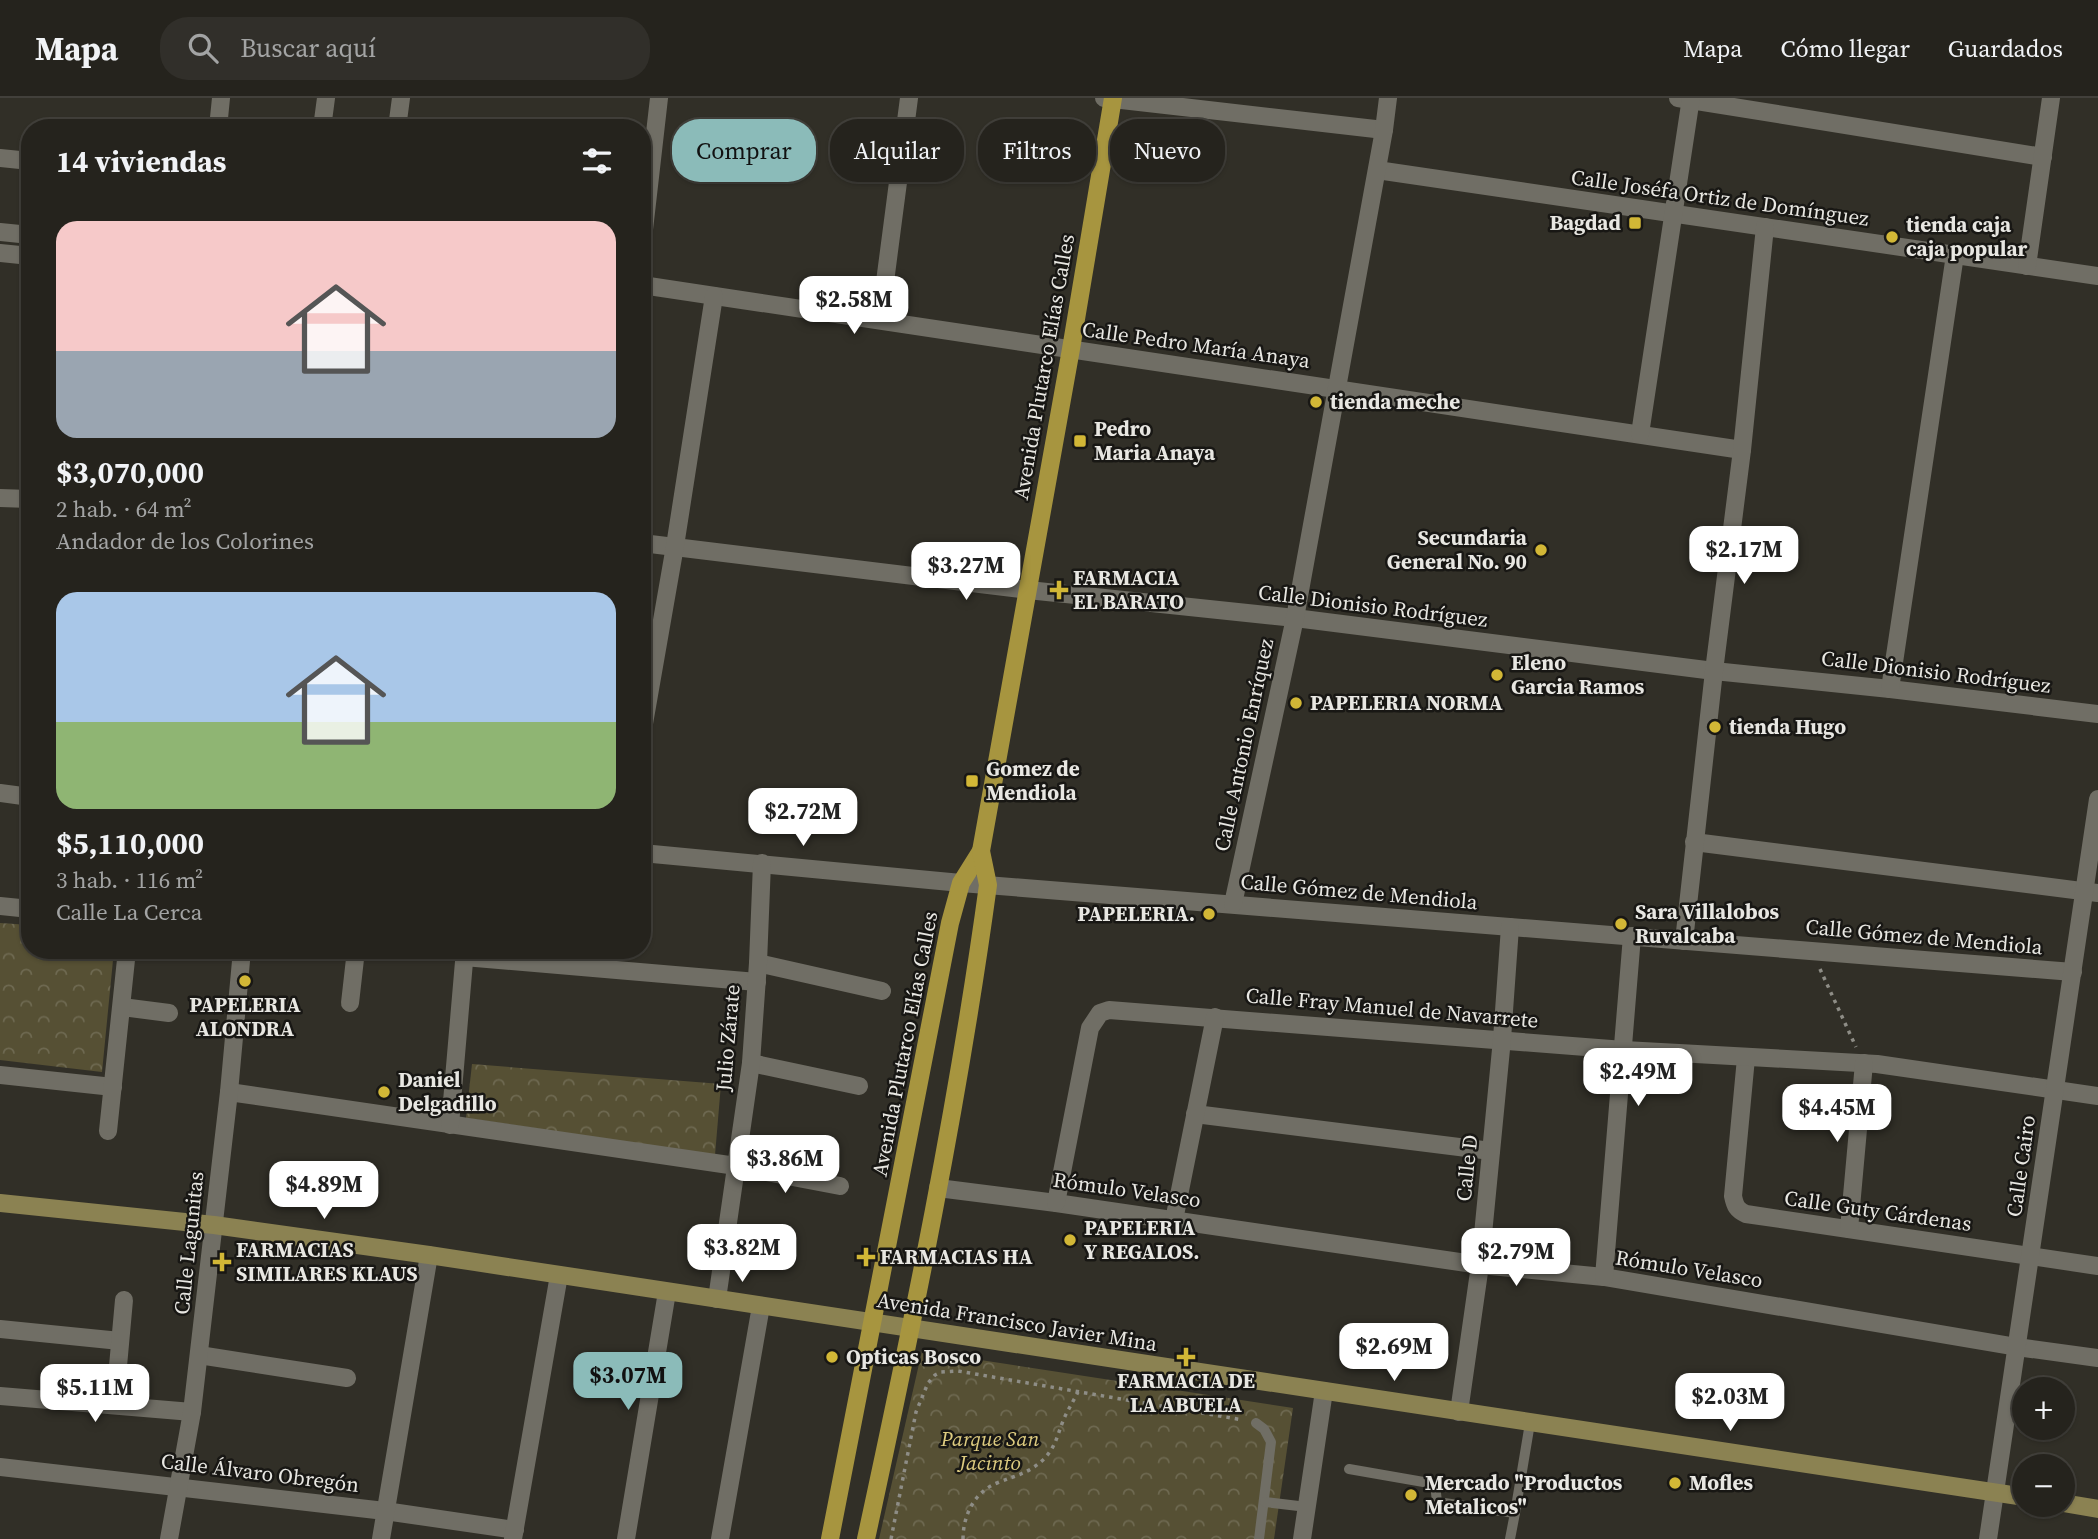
<!DOCTYPE html>
<html lang="es">
<meta charset="utf-8">
<style>
body{margin:0;font-family:"Source Serif 4",serif;background:#312f2a;color:#f1f3f6;height:100vh;display:flex;flex-direction:column;font-size:26px;white-space:nowrap}
*{box-sizing:border-box;margin:0}
p{font-size:23px;color:#a3a4a4}
.icon{flex:none;width:38px;height:38px;fill:none;stroke:currentColor;stroke-width:2;stroke-linecap:round;stroke-linejoin:round}
.map{position:relative;flex:1;overflow:hidden}
.sheet{position:absolute;left:21px;top:21px;width:630px;height:840px;display:flex;flex-direction:column;background:#25231d;border-radius:28px;box-shadow:0 2px 5px #0004,0 0 0 2px #42403b}
.sheet>*{flex:none}
.top-card{position:absolute;left:672px;top:21px;width:665px;height:63px;display:flex;gap:14px}
.tools{position:absolute;left:2012px;top:1279px;display:grid;gap:14px}
.tools a{display:grid;place-items:center;width:63px;height:63px;border-radius:50%;background:#25231d;box-shadow:0 2px 5px #0004,0 0 0 2px #42403b;font-size:35px}
.price{position:absolute;translate:-50% -60px;padding:0 16px;border-radius:14px;background:#fff;color:#222;font-size:23px;line-height:46px;filter:drop-shadow(0 2px 4px #0008)}
.price::after{content:'';position:absolute;left:50%;top:42px;width:21px;height:16px;margin-left:-10px;background:inherit;clip-path:polygon(0 0,100% 0,50% 100%)}
.price.current{background:#8bbbb9;color:#111}
ul{padding:0;list-style:none}
li{display:grid;align-content:center;gap:14px;height:371px;padding:0 35px}
li span{display:grid;place-items:center;height:217px;border-radius:21px;color:#555}
li>.icon{margin-inline-start:auto}
span .icon{width:126px;height:126px;fill:#fffc;stroke-width:1}
li b{font-size:30px}
h2{display:flex;justify-content:space-between;align-items:center;height:84px;padding:0 35px;font-size:30px}
.chip{padding:0 24px;border-radius:28px;background:#25231d;box-shadow:0 2px 5px #0004,0 0 0 2px #42403b;font-size:24px;line-height:63px}
.chip.current{background:#8bbbb9;color:#111}
header{display:flex;align-items:center;gap:42px;box-sizing:border-box;height:98px;padding:0 35px;background:#25231d;border-bottom:2px solid #42403b}
header strong{font-size:33px}
nav{display:flex;gap:38px;margin-inline-start:auto;font-size:24px}
.search{width:490px;height:63px;background:#312f2a;display:flex;align-items:center;gap:18px;box-sizing:border-box;padding:0 24px;border-radius:28px;color:#a3a4a4;font-size:26px}
.map>svg:first-child{display:block}
</style>
<header>
<strong>Mapa</strong>
<div class="search"><svg class="icon" aria-label="search" viewBox="0 0 24 24"><circle cx="10" cy="10" r="6"/><path d="M15 15l6 6"/></svg>Buscar aquí</div>
<nav><a>Mapa</a><a>Cómo llegar</a><a>Guardados</a></nav>
</header>
<div class="map">
<svg width="2098" height="1441" viewBox="0 0 2098 1441">
<defs>
<pattern id="park-crowns" width="20" height="18" patternUnits="userSpaceOnUse" patternTransform="scale(1.75)"><rect width="20" height="18" fill="#565034"/><path d="M2 6a3 3 0 1 1 6 0M12 15a3 3 0 1 1 6 0" fill="none" stroke="#6e6951"/></pattern>
</defs>
<rect width="100%" height="100%" fill="#312f27"/>
<g fill="url(#park-crowns)">
<polygon points="0,825 30,827 30,852 114,852 102,974 0,962"/>
<polygon points="472,966 721,986 715,1057 466,1020"/>
<polygon points="922,1253 1293,1310 1274,1441 879,1441"/>
</g>
<g fill="none" stroke-linecap="round" stroke-linejoin="round">
<g stroke="#8e8d86" stroke-width="3.5" stroke-dasharray="3.5 5" stroke-linecap="butt">
<polyline points="1820,871 1856,949"/>
<polyline points="891,1441 916,1314 928,1285 935,1277 941,1274 958,1273 1243,1322"/>
<path d="M963,1441C963,1418 974,1394 997,1385C1016,1377 1028,1376 1044,1361C1056,1348 1057,1338 1063,1323C1067,1313 1073,1304 1078,1294"/>
</g>
<g stroke="#706e65" stroke-width="10">
<polyline points="1256,1325 1264,1331 1271,1344 1259,1441"/>
<polyline points="1349,1371 1435,1386 1437,1404 1515,1415 1530,1325"/>
<polyline points="1265,1404 1307,1409"/>
<polyline points="1510,1441 1515,1415"/>
</g>
<g stroke="#706e65" stroke-width="18">
<polyline points="1104,0 1384,32"/>
<polyline points="1678,0 2043,59"/>
<polyline points="218,30 221,0"/>
<polyline points="322,30 326,0"/>
<polyline points="397,30 401,0"/>
<polyline points="0,60 30,63"/>
<polyline points="1377,72 2098,178"/>
<polyline points="0,134 30,137"/>
<polyline points="642,149 659,0"/>
<polyline points="0,155 30,158"/>
<polyline points="2027,168 2051,0"/>
<polyline points="642,187 1742,352"/>
<polyline points="880,222 909,0"/>
<polyline points="1640,336 1691,0"/>
<polyline points="0,400 30,401"/>
<polyline points="642,445 1028,492 1295,520 1714,573 1890,591 2098,616"/>
<polyline points="1890,591 1955,157"/>
<polyline points="642,637 675,448 714,198"/>
<polyline points="0,695 30,699"/>
<polyline points="1694,744 2098,795"/>
<polyline points="642,755 961,785 2073,874"/>
<polyline points="1233,806 1295,520 1384,32 1388,0"/>
<polyline points="0,808 30,811"/>
<polyline points="1684,843 1714,573 1742,352 1765,129"/>
<polyline points="464,859 757,884"/>
<polyline points="758,865 882,893"/>
<polyline points="350,905 356,852"/>
<polyline points="122,909 169,915"/>
<path d="M1746,960L1733,1098C1735,1108 1737,1112 1746,1116L2098,1168"/>
<polyline points="751,965 859,988"/>
<polyline points="0,977 113,989"/>
<polyline points="229,994 736,1068 840,1088"/>
<polyline points="1195,1016 1491,1053"/>
<polyline points="450,1027 465,852"/>
<polyline points="108,1033 127,852"/>
<polyline points="938,1090 1056,1105 1480,1167 1604,1179 2017,1249 2098,1260"/>
<polyline points="1056,1105 1090,930 1100,915 1109,912 1624,952 1877,966 2098,998"/>
<polyline points="1174,1122 1215,919"/>
<polyline points="1849,1131 1864,965"/>
<polyline points="1604,1179 1632,838"/>
<polyline points="717,1201 751,965 758,865 762,765"/>
<polyline points="0,1231 120,1243"/>
<polyline points="199,1257 347,1280"/>
<polyline points="116,1290 124,1202"/>
<polyline points="0,1298 192,1314"/>
<polyline points="1459,1314 1480,1167 1502,941 1510,829"/>
<polyline points="0,1369 385,1413 515,1432"/>
<polyline points="169,1441 192,1314 229,994 242,852"/>
<polyline points="381,1441 429,1157"/>
<polyline points="513,1441 559,1177"/>
<polyline points="626,1441 667,1194"/>
<polyline points="720,1441 761,1208"/>
<polyline points="1302,1441 1324,1293"/>
<polyline points="1988,1441 2098,701"/>
</g>
<g stroke="#8b8252" stroke-width="18">
<polyline points="0,1105 214,1127 429,1157 2025,1399"/>
<polyline points="2063,1405 2098,1411"/>
</g>
<g stroke="#a7953f" stroke-width="18">
<polyline points="830,1441 950,825 961,785 981,753"/>
<path d="M866,1441C913,1224 958,1007 988,787L981,753L1071,251L1113,0"/>
</g>
</g>
<g fill="#d2b736" stroke="#181714" stroke-width="2.5">
<rect x="1628" y="118" width="14" height="14" rx="3.5"/>
<circle cx="1892" cy="139" r="7"/>
<circle cx="1316" cy="304" r="7"/>
<rect x="1073" y="336" width="14" height="14" rx="3.5"/>
<circle cx="1541" cy="452" r="7"/>
<path d="M1055.5 481.5h7v7h7v7h-7v7h-7v-7h-7v-7h7z"/>
<circle cx="1497" cy="577" r="7"/>
<circle cx="1296" cy="605" r="7"/>
<circle cx="1715" cy="629" r="7"/>
<rect x="965" y="676" width="14" height="14" rx="3.5"/>
<circle cx="1209" cy="816" r="7"/>
<circle cx="1621" cy="826" r="7"/>
<circle cx="245" cy="883" r="7"/>
<circle cx="384" cy="994" r="7"/>
<circle cx="1070" cy="1142" r="7"/>
<path d="M862.5 1148.5h7v7h7v7h-7v7h-7v-7h-7v-7h7z"/>
<path d="M218.5 1153.5h7v7h7v7h-7v7h-7v-7h-7v-7h7z"/>
<circle cx="832" cy="1259" r="7"/>
<path d="M1182.5 1248.5h7v7h7v7h-7v7h-7v-7h-7v-7h7z"/>
<circle cx="1675" cy="1385" r="7"/>
<circle cx="1411" cy="1397" r="7"/>
</g>
<g text-anchor="middle" stroke-width="5" stroke-linejoin="round" paint-order="stroke">
<g font-size="21" fill="#e8e7e2" stroke="#181714">
<text transform="translate(1720 100) rotate(8)" y="7">Calle Joséfa Ortiz de Domínguez</text>
<text transform="translate(1196 247) rotate(8)" y="7">Calle Pedro María Anaya</text>
<text transform="translate(1044 269) rotate(-80)" y="7">Avenida Plutarco Elías Calles</text>
<text transform="translate(1373 508) rotate(7)" y="7">Calle Dionisio Rodríguez</text>
<text transform="translate(1936 574) rotate(7)" y="7">Calle Dionisio Rodríguez</text>
<text transform="translate(1244 647) rotate(-78)" y="7">Calle Antonio Enríquez</text>
<text transform="translate(1359 794) rotate(5)" y="7">Calle Gómez de Mendiola</text>
<text transform="translate(1924 839) rotate(5)" y="7">Calle Gómez de Mendiola</text>
<text transform="translate(1392 910) rotate(5)" y="7">Calle Fray Manuel de Navarrete</text>
<text transform="translate(728 940) rotate(-85)" y="7">Julio Zárate</text>
<text transform="translate(905 946) rotate(-79)" y="7">Avenida Plutarco Elías Calles</text>
<text transform="translate(2021 1068) rotate(-82)" y="7">Calle Cairo</text>
<text transform="translate(1467 1070) rotate(-84)" y="7">Calle D</text>
<text transform="translate(1127 1092) rotate(8)" y="7">Rómulo Velasco</text>
<text transform="translate(1878 1113) rotate(8)" y="7">Calle Guty Cárdenas</text>
<text transform="translate(189 1145) rotate(-84)" y="7">Calle Lagunitas</text>
<text transform="translate(1689 1171) rotate(9)" y="7">Rómulo Velasco</text>
<text transform="translate(1017 1224) rotate(9)" y="7">Avenida Francisco Javier Mina</text>
<text transform="translate(260 1375) rotate(7)" y="7">Calle Álvaro Obregón</text>
</g>
<g font-size="21" font-weight="bold" fill="#e8e7e2" stroke="#181714" text-anchor="start">
<text x="1621" y="132" text-anchor="end">Bagdad</text>
<text x="1906" y="134">tienda caja<tspan x="1906" dy="24">caja popular</tspan></text>
<text x="1330" y="311">tienda meche</text>
<text x="1094" y="338">Pedro<tspan x="1094" dy="24">Maria Anaya</tspan></text>
<text x="1527" y="447" text-anchor="end">Secundaria<tspan x="1527" dy="24">General No. 90</tspan></text>
<text x="1073" y="487">FARMACIA<tspan x="1073" dy="24">EL BARATO</tspan></text>
<text x="1511" y="572">Eleno<tspan x="1511" dy="24">Garcia Ramos</tspan></text>
<text x="1310" y="612">PAPELERIA NORMA</text>
<text x="1729" y="636">tienda Hugo</text>
<text x="986" y="678">Gomez de<tspan x="986" dy="24">Mendiola</tspan></text>
<text x="1635" y="821">Sara Villalobos<tspan x="1635" dy="24">Ruvalcaba</tspan></text>
<text x="1195" y="823" text-anchor="end">PAPELERIA.</text>
<text x="245" y="914" text-anchor="middle">PAPELERIA<tspan x="245" dy="24">ALONDRA</tspan></text>
<text x="398" y="989">Daniel<tspan x="398" dy="24">Delgadillo</tspan></text>
<text x="1084" y="1137">PAPELERIA<tspan x="1084" dy="24">Y REGALOS.</tspan></text>
<text x="236" y="1159">FARMACIAS<tspan x="236" dy="24">SIMILARES KLAUS</tspan></text>
<text x="880" y="1166">FARMACIAS HA</text>
<text x="846" y="1266">Opticas Bosco</text>
<text x="1186" y="1290" text-anchor="middle">FARMACIA DE<tspan x="1186" dy="24">LA ABUELA</tspan></text>
<text x="1425" y="1392">Mercado "Productos<tspan x="1425" dy="24">Metalicos"</tspan></text>
<text x="1689" y="1392">Mofles</text>
</g>
<g font-size="21" font-style="italic" fill="#decc80" stroke="#181714">
<text x="990" y="1348">Parque San<tspan x="990" dy="24">Jacinto</tspan></text>
</g>
</g>
</svg>
<div class="tools">
<a>+</a>
<a>−</a>
</div>
<b class="price" style="left:854px;top:238px">$2.58M</b>
<b class="price" style="left:1744px;top:488px">$2.17M</b>
<b class="price" style="left:966px;top:504px">$3.27M</b>
<b class="price" style="left:803px;top:750px">$2.72M</b>
<b class="price" style="left:1638px;top:1010px">$2.49M</b>
<b class="price" style="left:1837px;top:1046px">$4.45M</b>
<b class="price" style="left:785px;top:1097px">$3.86M</b>
<b class="price" style="left:324px;top:1123px">$4.89M</b>
<b class="price" style="left:742px;top:1186px">$3.82M</b>
<b class="price" style="left:1516px;top:1190px">$2.79M</b>
<b class="price" style="left:1394px;top:1285px">$2.69M</b>
<b class="price current" style="left:628px;top:1314px">$3.07M</b>
<b class="price" style="left:95px;top:1326px">$5.11M</b>
<b class="price" style="left:1730px;top:1335px">$2.03M</b>
<div class="top-card">
<a class="chip current">Comprar</a>
<a class="chip">Alquilar</a>
<a class="chip">Filtros</a>
<a class="chip">Nuevo</a>
</div>
<section class="sheet">
<h2>14 viviendas<svg class="icon" aria-label="filters" viewBox="0 0 24 24"><path d="M4 7h16M4 17h16"/><circle cx="9" cy="7" r="2"/><circle cx="15" cy="17" r="2"/></svg></h2>
<ul>
<li><span style="background:linear-gradient(#f6c9c9 60%,#9aa5b1 0)"><svg class="icon" aria-label="home" viewBox="0 0 24 24"><path d="M3 11l9-7 9 7M6 9v11h12V9"/></svg></span><div><b>$3,070,000</b><p>2 hab. · 64 m²</p><p>Andador de los Colorines</p></div></li>
<li><span style="background:linear-gradient(#a9c7e8 60%,#8fb573 0)"><svg class="icon" aria-label="home" viewBox="0 0 24 24"><path d="M3 11l9-7 9 7M6 9v11h12V9"/></svg></span><div><b>$5,110,000</b><p>3 hab. · 116 m²</p><p>Calle La Cerca</p></div></li>
</ul>
</section>
</div>
